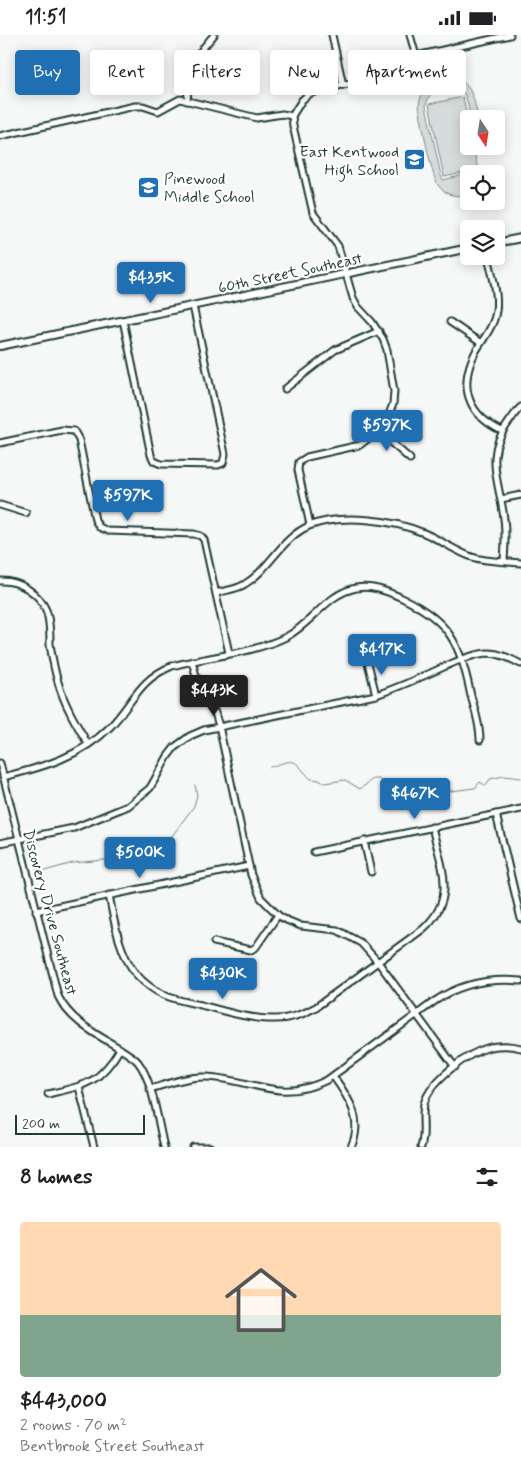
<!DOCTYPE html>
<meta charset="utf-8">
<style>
body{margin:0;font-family:Mynerve,sans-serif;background:#f2f2f2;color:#202124;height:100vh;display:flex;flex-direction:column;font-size:19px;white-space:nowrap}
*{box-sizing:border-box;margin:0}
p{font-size:16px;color:#757577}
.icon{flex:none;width:28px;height:28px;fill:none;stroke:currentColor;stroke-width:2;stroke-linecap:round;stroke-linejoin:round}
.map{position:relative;height:1112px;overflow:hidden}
.panel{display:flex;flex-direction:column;background:#fff;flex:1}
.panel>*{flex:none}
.banner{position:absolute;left:15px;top:15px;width:491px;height:45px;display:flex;gap:10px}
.needle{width:32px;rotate:168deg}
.fabs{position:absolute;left:460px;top:75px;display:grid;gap:10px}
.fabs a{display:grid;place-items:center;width:45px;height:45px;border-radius:5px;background:#fff;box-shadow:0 2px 12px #0003;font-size:25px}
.scale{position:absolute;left:15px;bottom:12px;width:130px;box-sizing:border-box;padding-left:5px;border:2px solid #1f3d34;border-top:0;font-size:14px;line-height:18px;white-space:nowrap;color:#1f3d34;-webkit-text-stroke:4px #fff;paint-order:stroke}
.price{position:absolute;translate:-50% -42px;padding:0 11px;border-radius:5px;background:#1f6fb2;color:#fff;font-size:16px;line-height:32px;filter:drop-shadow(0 1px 2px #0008)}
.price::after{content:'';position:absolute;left:50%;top:30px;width:15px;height:11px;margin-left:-8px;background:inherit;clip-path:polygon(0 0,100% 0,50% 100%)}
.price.active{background:#222;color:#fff}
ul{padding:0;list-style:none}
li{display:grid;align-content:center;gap:10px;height:265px;padding:0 20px}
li+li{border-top:1px solid #e0e0e0}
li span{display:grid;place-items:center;height:155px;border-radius:5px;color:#555}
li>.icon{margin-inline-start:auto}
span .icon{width:90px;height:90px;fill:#fffc;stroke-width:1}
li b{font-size:21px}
h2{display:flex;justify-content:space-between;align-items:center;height:60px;padding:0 20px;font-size:21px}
.chip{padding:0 18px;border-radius:5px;background:#fff;box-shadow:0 2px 12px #0003;font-size:18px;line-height:45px}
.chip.active{background:#1f6fb2;color:#fff}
.status{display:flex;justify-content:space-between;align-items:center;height:35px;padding:0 25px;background:#fff;direction:ltr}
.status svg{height:14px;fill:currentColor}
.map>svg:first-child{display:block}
</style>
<div class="status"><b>11:51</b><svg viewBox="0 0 49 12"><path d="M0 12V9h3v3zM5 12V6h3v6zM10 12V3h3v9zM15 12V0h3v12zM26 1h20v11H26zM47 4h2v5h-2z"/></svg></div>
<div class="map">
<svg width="521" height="1112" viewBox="0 0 521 1112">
<rect width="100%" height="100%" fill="#f6f7f7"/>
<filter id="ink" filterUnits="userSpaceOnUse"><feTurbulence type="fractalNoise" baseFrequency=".02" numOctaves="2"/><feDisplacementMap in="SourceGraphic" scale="10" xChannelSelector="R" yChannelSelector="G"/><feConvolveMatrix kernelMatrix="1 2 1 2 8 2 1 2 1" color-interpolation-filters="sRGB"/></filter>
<g filter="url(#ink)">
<g fill="#d6dcdb" stroke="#7a8c88">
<path d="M443,43C471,40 474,63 478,84H470C469,75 468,65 463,57C450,40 428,54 426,71L441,141L443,145L469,139V160C457,162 445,161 438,150C431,140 421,84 419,70C421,55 429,47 443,43Z"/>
<polygon points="463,62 469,92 469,111 473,111 478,135 444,142 429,69"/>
</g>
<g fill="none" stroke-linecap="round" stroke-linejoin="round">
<g stroke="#72857f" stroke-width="1">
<path d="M270,732C280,730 292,721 300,732C304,736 307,741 311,744L319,745L324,748L345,745L360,754L373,744H379L387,752H414L423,756L430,753L434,758L475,753L480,747L486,751L490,744L504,741L521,743"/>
<polyline points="41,837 73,828 125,823 136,819 136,814 162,805 169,805 194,771 197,760 195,750"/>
</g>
<defs>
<g id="minor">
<polyline points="332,0 343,50"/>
<polyline points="410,0 416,21"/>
<path d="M187,66C190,31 191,26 214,0"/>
<polyline points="292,81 293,91 313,178 338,211 353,263 358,272 372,287 383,304 387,315 394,356 393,369 388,382 378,396 360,410 307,422 299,427 298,435 310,490"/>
<polyline points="292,81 302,65 309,59 323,54 381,42 393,37 416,21 510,0"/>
<polyline points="0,101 135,71 143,71 158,76 180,64 257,83 282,79 292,81"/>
<path d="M488,221C492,240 500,262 495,281C492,295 481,306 475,318C458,352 468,380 502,396"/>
<polyline points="123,285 151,420 154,426 161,429 218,430 223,428 225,419 193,271"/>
<polyline points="450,287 481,308"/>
<polyline points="285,354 335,315 379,296"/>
<polyline points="378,396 410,424"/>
<polyline points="0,408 62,395 74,396 79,405 95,485 99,492 108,496 194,499 201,501 204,505 229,618"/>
<polyline points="501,464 521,460"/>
<polyline points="0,470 26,478"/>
<path d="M504,526C505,512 506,498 504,484C500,447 483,421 509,387C513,382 516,376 521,372"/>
<path d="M0,546C19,545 39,558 46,575C50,585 50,598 50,609C52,622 54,634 58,647C64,669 76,689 88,709"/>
<path d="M216,558C226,555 236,555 245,549C270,534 281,503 309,491C342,478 393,485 424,498C441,505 455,516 472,522C487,527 505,526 521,528"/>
<polyline points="192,626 198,648 215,678 219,691 251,840 261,863 278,880 284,884 301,891 337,895 361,908 378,927 455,1032"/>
<polyline points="368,628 376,660"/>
<path d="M0,728L58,961C70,986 96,999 119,1013C126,1018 133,1021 138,1027C153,1046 158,1088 164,1112"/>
<path d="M3,742C43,732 80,722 110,692C134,667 138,645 172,631C209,621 251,619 286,602C313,588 326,559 356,553C372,550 386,556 400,562C451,586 460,609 471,661C475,675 480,690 480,705"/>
<polyline points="496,779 521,884"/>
<polyline points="364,806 371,837"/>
<path d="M0,808L74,793L128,771L150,753L168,721L175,712L190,701L204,695L376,660C397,653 417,644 437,635C453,628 471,619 488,618C500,618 511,624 521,629"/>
<polyline points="314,817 521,774"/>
<path d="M109,860C114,886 119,918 136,939C144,948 153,955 164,960C175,965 188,967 201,970C223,976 253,985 276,984C290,984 304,979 316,972L423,894C458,863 441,831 432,792"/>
<polyline points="36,876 249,831"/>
<polyline points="214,907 251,915 256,912 278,880"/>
<path d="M333,1041C349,1063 364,1085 351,1112"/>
<polyline points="79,1052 94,1112"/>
<path d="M150,1054C168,1049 188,1041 207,1042C253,1044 279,1069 327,1045L435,966C461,948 490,943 521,946"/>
<path d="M48,1059C86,1050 99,1049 120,1014"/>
<polyline points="193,1112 210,1112"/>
<path d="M421,1112C426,1098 421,1084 424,1069C430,1046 467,1018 490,1012C501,1010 511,1010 521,1013"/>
</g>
<g id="major">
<polyline points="496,208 521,203"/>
<polyline points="0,311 469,213"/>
</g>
</defs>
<use href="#minor" stroke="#1f3d34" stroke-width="9"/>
<use href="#major" stroke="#1f3d34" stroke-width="10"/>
<use href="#minor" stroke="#fff" stroke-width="5"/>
<use href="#major" stroke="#fff" stroke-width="6"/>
</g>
</g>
<defs>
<symbol id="school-square" viewBox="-11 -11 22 22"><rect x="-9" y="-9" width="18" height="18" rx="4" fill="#1f6fb2" stroke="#fff"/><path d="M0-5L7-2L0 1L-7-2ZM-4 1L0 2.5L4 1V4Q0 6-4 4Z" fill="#fff"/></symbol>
</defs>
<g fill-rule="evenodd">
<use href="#school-square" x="402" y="112" width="25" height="25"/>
<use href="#school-square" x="136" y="140" width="25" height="25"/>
</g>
<g text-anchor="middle" stroke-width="4.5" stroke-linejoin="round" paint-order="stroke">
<g font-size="16" fill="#1f3d34" stroke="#fff" text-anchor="end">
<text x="399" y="122">East Kentwood<tspan x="399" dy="18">High School</tspan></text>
<text x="164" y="149" text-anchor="start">Pinewood<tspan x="164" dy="18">Middle School</tspan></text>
</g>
<g font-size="16" fill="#1f3d34" stroke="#fff">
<text transform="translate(290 237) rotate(-12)" y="6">60th Street Southeast</text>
<text transform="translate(51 877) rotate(75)" y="6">Discovery Drive Southeast</text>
</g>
</g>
</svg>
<div class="fabs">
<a><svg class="needle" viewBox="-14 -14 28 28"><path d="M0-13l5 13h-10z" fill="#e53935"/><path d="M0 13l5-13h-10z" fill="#757577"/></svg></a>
<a><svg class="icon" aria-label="locate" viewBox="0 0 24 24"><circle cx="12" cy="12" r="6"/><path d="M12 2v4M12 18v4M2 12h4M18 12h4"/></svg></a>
<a><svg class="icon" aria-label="layers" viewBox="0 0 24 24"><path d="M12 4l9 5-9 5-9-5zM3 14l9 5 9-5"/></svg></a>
</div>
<div class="scale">200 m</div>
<b class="price" style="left:151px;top:269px">$435K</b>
<b class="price" style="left:387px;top:417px">$597K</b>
<b class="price" style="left:128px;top:487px">$597K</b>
<b class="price" style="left:382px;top:641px">$417K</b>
<b class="price active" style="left:214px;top:682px">$443K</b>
<b class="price" style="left:415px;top:785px">$467K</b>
<b class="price" style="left:140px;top:844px">$500K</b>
<b class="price" style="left:223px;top:965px">$430K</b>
<div class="banner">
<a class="chip active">Buy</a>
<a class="chip">Rent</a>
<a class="chip">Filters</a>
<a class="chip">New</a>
<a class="chip">Apartment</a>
</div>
</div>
<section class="panel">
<h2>8 homes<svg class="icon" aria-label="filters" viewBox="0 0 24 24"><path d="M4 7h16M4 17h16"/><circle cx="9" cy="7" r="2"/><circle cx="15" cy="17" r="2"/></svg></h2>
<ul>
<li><span style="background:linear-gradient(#ffd9b3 60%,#7fa58c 0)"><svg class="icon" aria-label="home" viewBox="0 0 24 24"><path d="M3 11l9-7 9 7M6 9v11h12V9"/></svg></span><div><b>$443,000</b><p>2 rooms · 70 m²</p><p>Bentbrook Street Southeast</p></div></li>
</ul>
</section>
